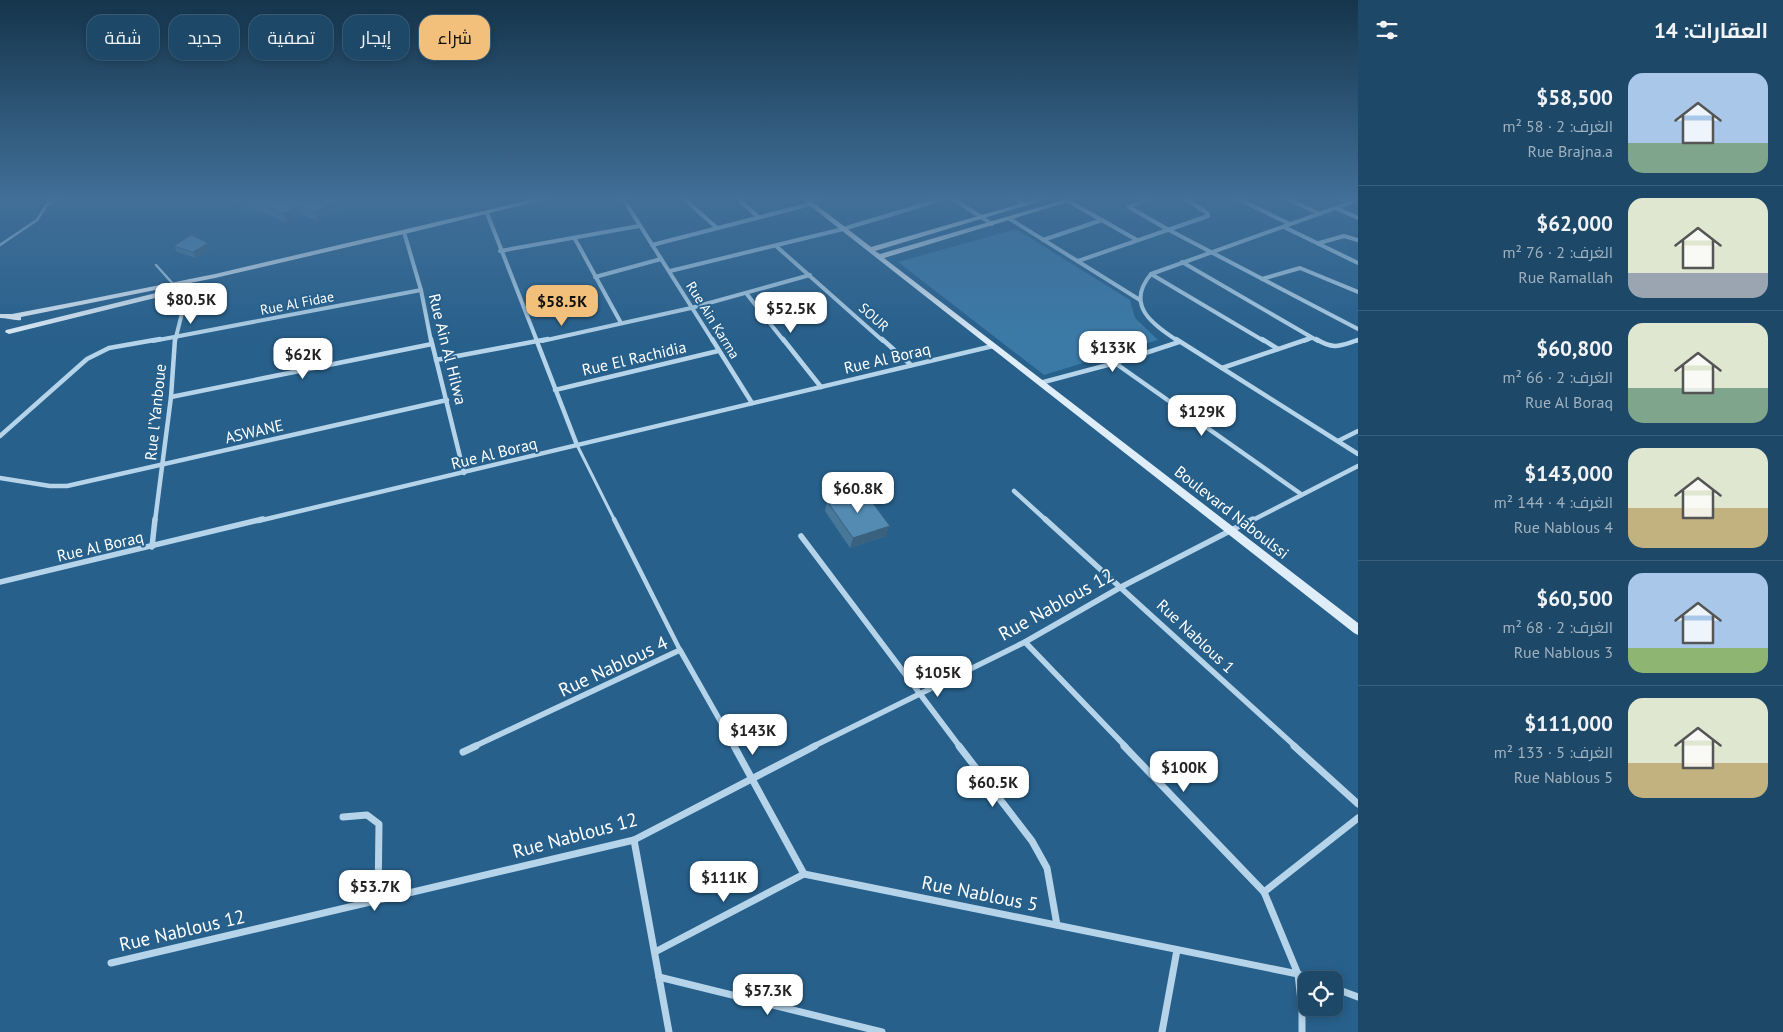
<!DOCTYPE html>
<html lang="ar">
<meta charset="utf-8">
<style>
body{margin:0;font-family:"PT Sans",Cairo,sans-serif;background:#254f6e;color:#f1f3f6;direction:rtl;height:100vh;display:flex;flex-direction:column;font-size:19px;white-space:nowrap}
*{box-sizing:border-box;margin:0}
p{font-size:16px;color:#a0b2c0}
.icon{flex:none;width:28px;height:28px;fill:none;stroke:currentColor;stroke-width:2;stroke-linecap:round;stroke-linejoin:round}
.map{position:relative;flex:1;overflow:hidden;direction:ltr}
.sheet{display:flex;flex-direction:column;background:#1d4868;width:425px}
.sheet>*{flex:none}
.banner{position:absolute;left:15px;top:15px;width:475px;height:45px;direction:rtl;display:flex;gap:10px}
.buttons{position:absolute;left:1298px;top:971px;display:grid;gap:10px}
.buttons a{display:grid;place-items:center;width:45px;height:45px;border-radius:10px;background:#1d4868;box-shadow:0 2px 8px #0003,0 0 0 1px #3b607c;font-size:25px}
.price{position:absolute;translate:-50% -42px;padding:0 11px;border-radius:10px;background:#fff;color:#222;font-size:16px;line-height:32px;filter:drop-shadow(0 1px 2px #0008)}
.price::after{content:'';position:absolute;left:50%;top:30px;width:15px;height:11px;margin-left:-8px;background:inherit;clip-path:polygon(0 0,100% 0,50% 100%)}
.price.selected{background:#f2c07a;color:#111}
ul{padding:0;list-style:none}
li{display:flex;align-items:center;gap:15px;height:125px;padding:0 15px}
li+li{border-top:1px solid #3b607c}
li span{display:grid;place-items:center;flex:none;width:140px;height:100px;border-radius:15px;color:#555}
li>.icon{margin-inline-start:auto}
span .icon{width:60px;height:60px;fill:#fffc;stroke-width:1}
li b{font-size:21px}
h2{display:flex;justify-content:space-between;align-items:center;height:60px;padding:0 15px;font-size:21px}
.tag{padding:0 18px;border-radius:15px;background:#1d4868;box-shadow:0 2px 8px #0003,0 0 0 1px #3b607c;font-size:18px;line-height:45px}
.tag.selected{background:#f2c07a;color:#111}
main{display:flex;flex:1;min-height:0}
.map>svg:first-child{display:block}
</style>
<main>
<section class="sheet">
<h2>العقارات: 14<svg class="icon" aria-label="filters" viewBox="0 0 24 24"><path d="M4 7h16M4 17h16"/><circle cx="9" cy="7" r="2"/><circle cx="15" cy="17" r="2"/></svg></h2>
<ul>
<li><span style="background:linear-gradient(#a9c7e8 70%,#7fa58c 0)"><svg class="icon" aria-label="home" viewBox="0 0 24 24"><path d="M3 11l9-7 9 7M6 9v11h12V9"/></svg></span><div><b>$58,500</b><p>الغرف: 2 · 58 m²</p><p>Rue Brajna.a</p></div></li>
<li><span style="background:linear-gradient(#dfe7d0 75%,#9aa5b1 0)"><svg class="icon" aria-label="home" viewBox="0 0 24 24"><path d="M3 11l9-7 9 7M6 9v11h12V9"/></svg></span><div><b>$62,000</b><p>الغرف: 2 · 76 m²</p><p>Rue Ramallah</p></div></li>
<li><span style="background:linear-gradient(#dfe7d0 65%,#7fa58c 0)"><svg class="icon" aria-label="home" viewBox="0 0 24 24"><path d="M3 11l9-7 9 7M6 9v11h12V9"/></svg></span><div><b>$60,800</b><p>الغرف: 2 · 66 m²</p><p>Rue Al Boraq</p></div></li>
<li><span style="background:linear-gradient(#dfe7d0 60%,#c2b280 0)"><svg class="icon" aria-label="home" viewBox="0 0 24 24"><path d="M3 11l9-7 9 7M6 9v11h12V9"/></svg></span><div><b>$143,000</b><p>الغرف: 4 · 144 m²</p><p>Rue Nablous 4</p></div></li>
<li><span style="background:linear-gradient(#a9c7e8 75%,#8fb573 0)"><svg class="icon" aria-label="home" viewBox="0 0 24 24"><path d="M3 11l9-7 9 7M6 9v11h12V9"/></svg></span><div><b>$60,500</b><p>الغرف: 2 · 68 m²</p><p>Rue Nablous 3</p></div></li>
<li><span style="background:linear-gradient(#dfe7d0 65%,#c2b280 0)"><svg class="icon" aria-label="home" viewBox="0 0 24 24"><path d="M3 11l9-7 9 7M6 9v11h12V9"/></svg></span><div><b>$111,000</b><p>الغرف: 5 · 133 m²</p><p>Rue Nablous 5</p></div></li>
</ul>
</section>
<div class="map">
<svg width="1358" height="1032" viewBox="0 0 1358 1032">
<rect width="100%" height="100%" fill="#27608b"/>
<polygon fill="#3b7aa7" points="1016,229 1130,300 1135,318 1158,340 1044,375 898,262"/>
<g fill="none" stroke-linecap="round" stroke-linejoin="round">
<g stroke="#b5d4ea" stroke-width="2.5">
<polyline points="0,245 37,220 46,206 58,197"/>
<polyline points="156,265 174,285"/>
</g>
<polyline stroke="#b5d4ea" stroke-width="3" points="577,445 615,521"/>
<polyline stroke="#b5d4ea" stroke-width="4.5" points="614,519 680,650"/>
<g stroke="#b5d4ea" stroke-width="4">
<polyline points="622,197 713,341"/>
<polyline points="682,197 717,228"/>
<polyline points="736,197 758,217"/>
<polyline points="950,197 992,224"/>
<polyline points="1012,197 1024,205"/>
<polyline points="1234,197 1290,224"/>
<polyline points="1284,197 1320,214"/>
<polyline points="1337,197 1350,203"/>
<polyline points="807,201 821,197"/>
<polyline points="1068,201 1137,240"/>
<polyline points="1129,207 1167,229 1358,329"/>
<polyline points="1129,207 1143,201 1141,197"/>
<polyline points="1336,208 1358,218"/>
<polyline points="487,213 537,341"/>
<polyline points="1010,219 1140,300"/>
<polyline points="1284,227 1358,263"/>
<polyline points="404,232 421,290 431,341"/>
<polyline points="575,239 621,323"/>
<polyline points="1043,240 1102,220"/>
<polyline points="1319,243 1344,236 1358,240"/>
<polyline points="652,245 811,204"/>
<polyline points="776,246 883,341"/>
<polyline points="500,251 639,226"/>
<polyline points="1078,261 1208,216 1207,213 1183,197"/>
<polyline points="1182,262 1318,341"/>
<polyline points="670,271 843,229 949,197"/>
<polyline points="1151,274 1264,341"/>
<polyline points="595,277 661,259"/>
<polyline points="1262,279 1300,268 1358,292"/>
<polyline points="746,293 784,341"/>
<polyline points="153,341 421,290"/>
<polyline points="175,341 190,281"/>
<polyline points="542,341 691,308 810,275"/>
<path d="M1178,341C1152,324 1125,305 1151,274L1358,200"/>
<polyline points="1304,341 1312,338"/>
<polyline points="1356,341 1358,340"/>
</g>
<g stroke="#b5d4ea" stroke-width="4.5">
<polyline points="431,339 464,473"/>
<polyline points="536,339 577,445"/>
<polyline points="712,339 752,403"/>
<polyline points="783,339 821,387"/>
<polyline points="882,339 911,365"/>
<polyline points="1176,339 1358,454"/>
<polyline points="1262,339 1278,349"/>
<path d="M1316,339C1334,350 1339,346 1358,340"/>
<polyline points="436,360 548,339"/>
<polyline points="1115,363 1301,494"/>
<polyline points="1222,368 1308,339"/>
<polyline points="1040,383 1115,363 1179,342"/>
<polyline points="555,390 718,351"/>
<polyline points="171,397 432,344"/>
<polyline points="0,436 87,359 109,348 160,339"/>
<polyline points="1338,441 1358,431"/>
<polyline points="0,478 50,486 67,486 447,400"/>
<polyline points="1014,491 1047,521"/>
<polyline points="155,521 171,397 175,339"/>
<polyline points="258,521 993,346"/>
<polyline points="1251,521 1358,466"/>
</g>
<g stroke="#b5d4ea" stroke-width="5.5">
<polyline points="1045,519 1296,747"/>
<polyline points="801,536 960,747"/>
<polyline points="152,547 155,519"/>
<polyline points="0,582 263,519"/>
<polyline points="1025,642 1126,747"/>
<polyline points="473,747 680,650 735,747"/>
<polyline points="812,747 1025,642 1121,587 1253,519"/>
</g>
<g stroke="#b5d4ea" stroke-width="7">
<polyline points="734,746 804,874"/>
<polyline points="959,746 1032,841 1047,868 1057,925"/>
<polyline points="1124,746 1264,892 1298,974 1302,1010 1302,1032"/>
<polyline points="1294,746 1358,804"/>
<polyline points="463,752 476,746"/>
<polyline points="343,817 367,815 379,824 378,900"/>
<polyline points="634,840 669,1032"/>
<polyline points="1264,892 1358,818"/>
<polyline points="655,952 804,874 1298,974 1314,980"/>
<polyline points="111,963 634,840 815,746"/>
<polyline points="659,977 882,1032"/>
<polyline points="1334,988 1358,997"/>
<polyline points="1162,1032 1177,950"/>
</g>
<g fill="#dfedf8" fill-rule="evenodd">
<path d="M543,197H554L417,231L215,278L21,317V320C15,321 7,318 0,318V314H12L80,301L215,274Z"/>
<polygon points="799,197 806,197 871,247 1044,197 1054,197 875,251 880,254 1074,197 1084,197 884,258 1358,623 1358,635 1354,633"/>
<polygon points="156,293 160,295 159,297 9,334 5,332 6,330"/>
</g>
</g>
<g fill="#47789a">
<polygon points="226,197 328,197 329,198 335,201 338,209 318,221 301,214 286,223 273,216 228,202"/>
<polygon points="174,246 211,249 196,258 177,252"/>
<polygon points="827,501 886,536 850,548 825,511"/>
</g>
<g fill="#3a617d">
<polygon points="335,201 338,209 318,221 315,212"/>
<polygon points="298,206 301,214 286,223 282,214"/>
<polygon points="208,243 211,249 196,258 193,252"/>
<polygon points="890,526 886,536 850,548 853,538"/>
</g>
<g fill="#538bb3" stroke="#3a617d">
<polygon points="237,197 325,197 335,201 315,212 298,206 282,214 269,207"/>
<polygon points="191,235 208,243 193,252 174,246"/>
<polygon points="863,490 890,526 853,538 827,501"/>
</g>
<linearGradient id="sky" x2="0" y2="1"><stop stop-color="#15354c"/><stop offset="0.58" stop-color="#416f98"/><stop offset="1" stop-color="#416f98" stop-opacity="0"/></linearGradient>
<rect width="1358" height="342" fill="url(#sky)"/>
<g text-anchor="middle" stroke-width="4" stroke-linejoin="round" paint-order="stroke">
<g font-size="14" fill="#fff" stroke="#27608b">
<text transform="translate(297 303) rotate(-11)" y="5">Rue Al Fidae</text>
<text transform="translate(874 317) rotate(42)" y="5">SOUR</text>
<text transform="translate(713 320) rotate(58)" y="5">Rue Ain Karma</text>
</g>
<g font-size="16" fill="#fff" stroke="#27608b">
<text transform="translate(448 349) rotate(76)" y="6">Rue Ain Al Hilwa</text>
<text transform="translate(634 358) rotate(-13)" y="6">Rue El Rachidia</text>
<text transform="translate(887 358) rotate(-13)" y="6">Rue Al Boraq</text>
<text transform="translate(155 412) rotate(-84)" y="6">Rue l’Yanboue</text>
<text transform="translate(254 431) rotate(-13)" y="6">ASWANE</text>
<text transform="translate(494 453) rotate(-14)" y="6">Rue Al Boraq</text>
<text transform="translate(1232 512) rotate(38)" y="6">Boulevard Naboulssi</text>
<text transform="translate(100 546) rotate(-13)" y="6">Rue Al Boraq</text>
<text transform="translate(1196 636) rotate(43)" y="6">Rue Nablous 1</text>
</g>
<g font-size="19" fill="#fff" stroke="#27608b">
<text transform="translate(1056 604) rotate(-29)" y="7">Rue Nablous 12</text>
<text transform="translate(613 666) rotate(-25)" y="7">Rue Nablous 4</text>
<text transform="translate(575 835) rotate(-15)" y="7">Rue Nablous 12</text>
<text transform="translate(980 893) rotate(11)" y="7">Rue Nablous 5</text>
<text transform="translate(182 930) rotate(-13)" y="7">Rue Nablous 12</text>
</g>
</g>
</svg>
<div class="buttons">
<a><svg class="icon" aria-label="locate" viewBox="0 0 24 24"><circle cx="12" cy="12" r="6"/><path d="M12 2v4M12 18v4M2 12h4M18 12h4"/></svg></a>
</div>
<b class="price" style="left:191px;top:325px">$80.5K</b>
<b class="price selected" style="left:562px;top:327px">$58.5K</b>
<b class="price" style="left:791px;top:334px">$52.5K</b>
<b class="price" style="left:1113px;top:373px">$133K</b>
<b class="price" style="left:303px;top:380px">$62K</b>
<b class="price" style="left:1202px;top:437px">$129K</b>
<b class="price" style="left:858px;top:514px">$60.8K</b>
<b class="price" style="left:938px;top:698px">$105K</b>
<b class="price" style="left:753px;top:756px">$143K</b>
<b class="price" style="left:1184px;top:793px">$100K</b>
<b class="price" style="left:993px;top:808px">$60.5K</b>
<b class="price" style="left:724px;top:903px">$111K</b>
<b class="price" style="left:375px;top:912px">$53.7K</b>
<b class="price" style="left:768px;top:1016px">$57.3K</b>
<div class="banner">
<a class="tag selected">شراء</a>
<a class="tag">إيجار</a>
<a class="tag">تصفية</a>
<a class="tag">جديد</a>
<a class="tag">شقة</a>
</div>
</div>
</main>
